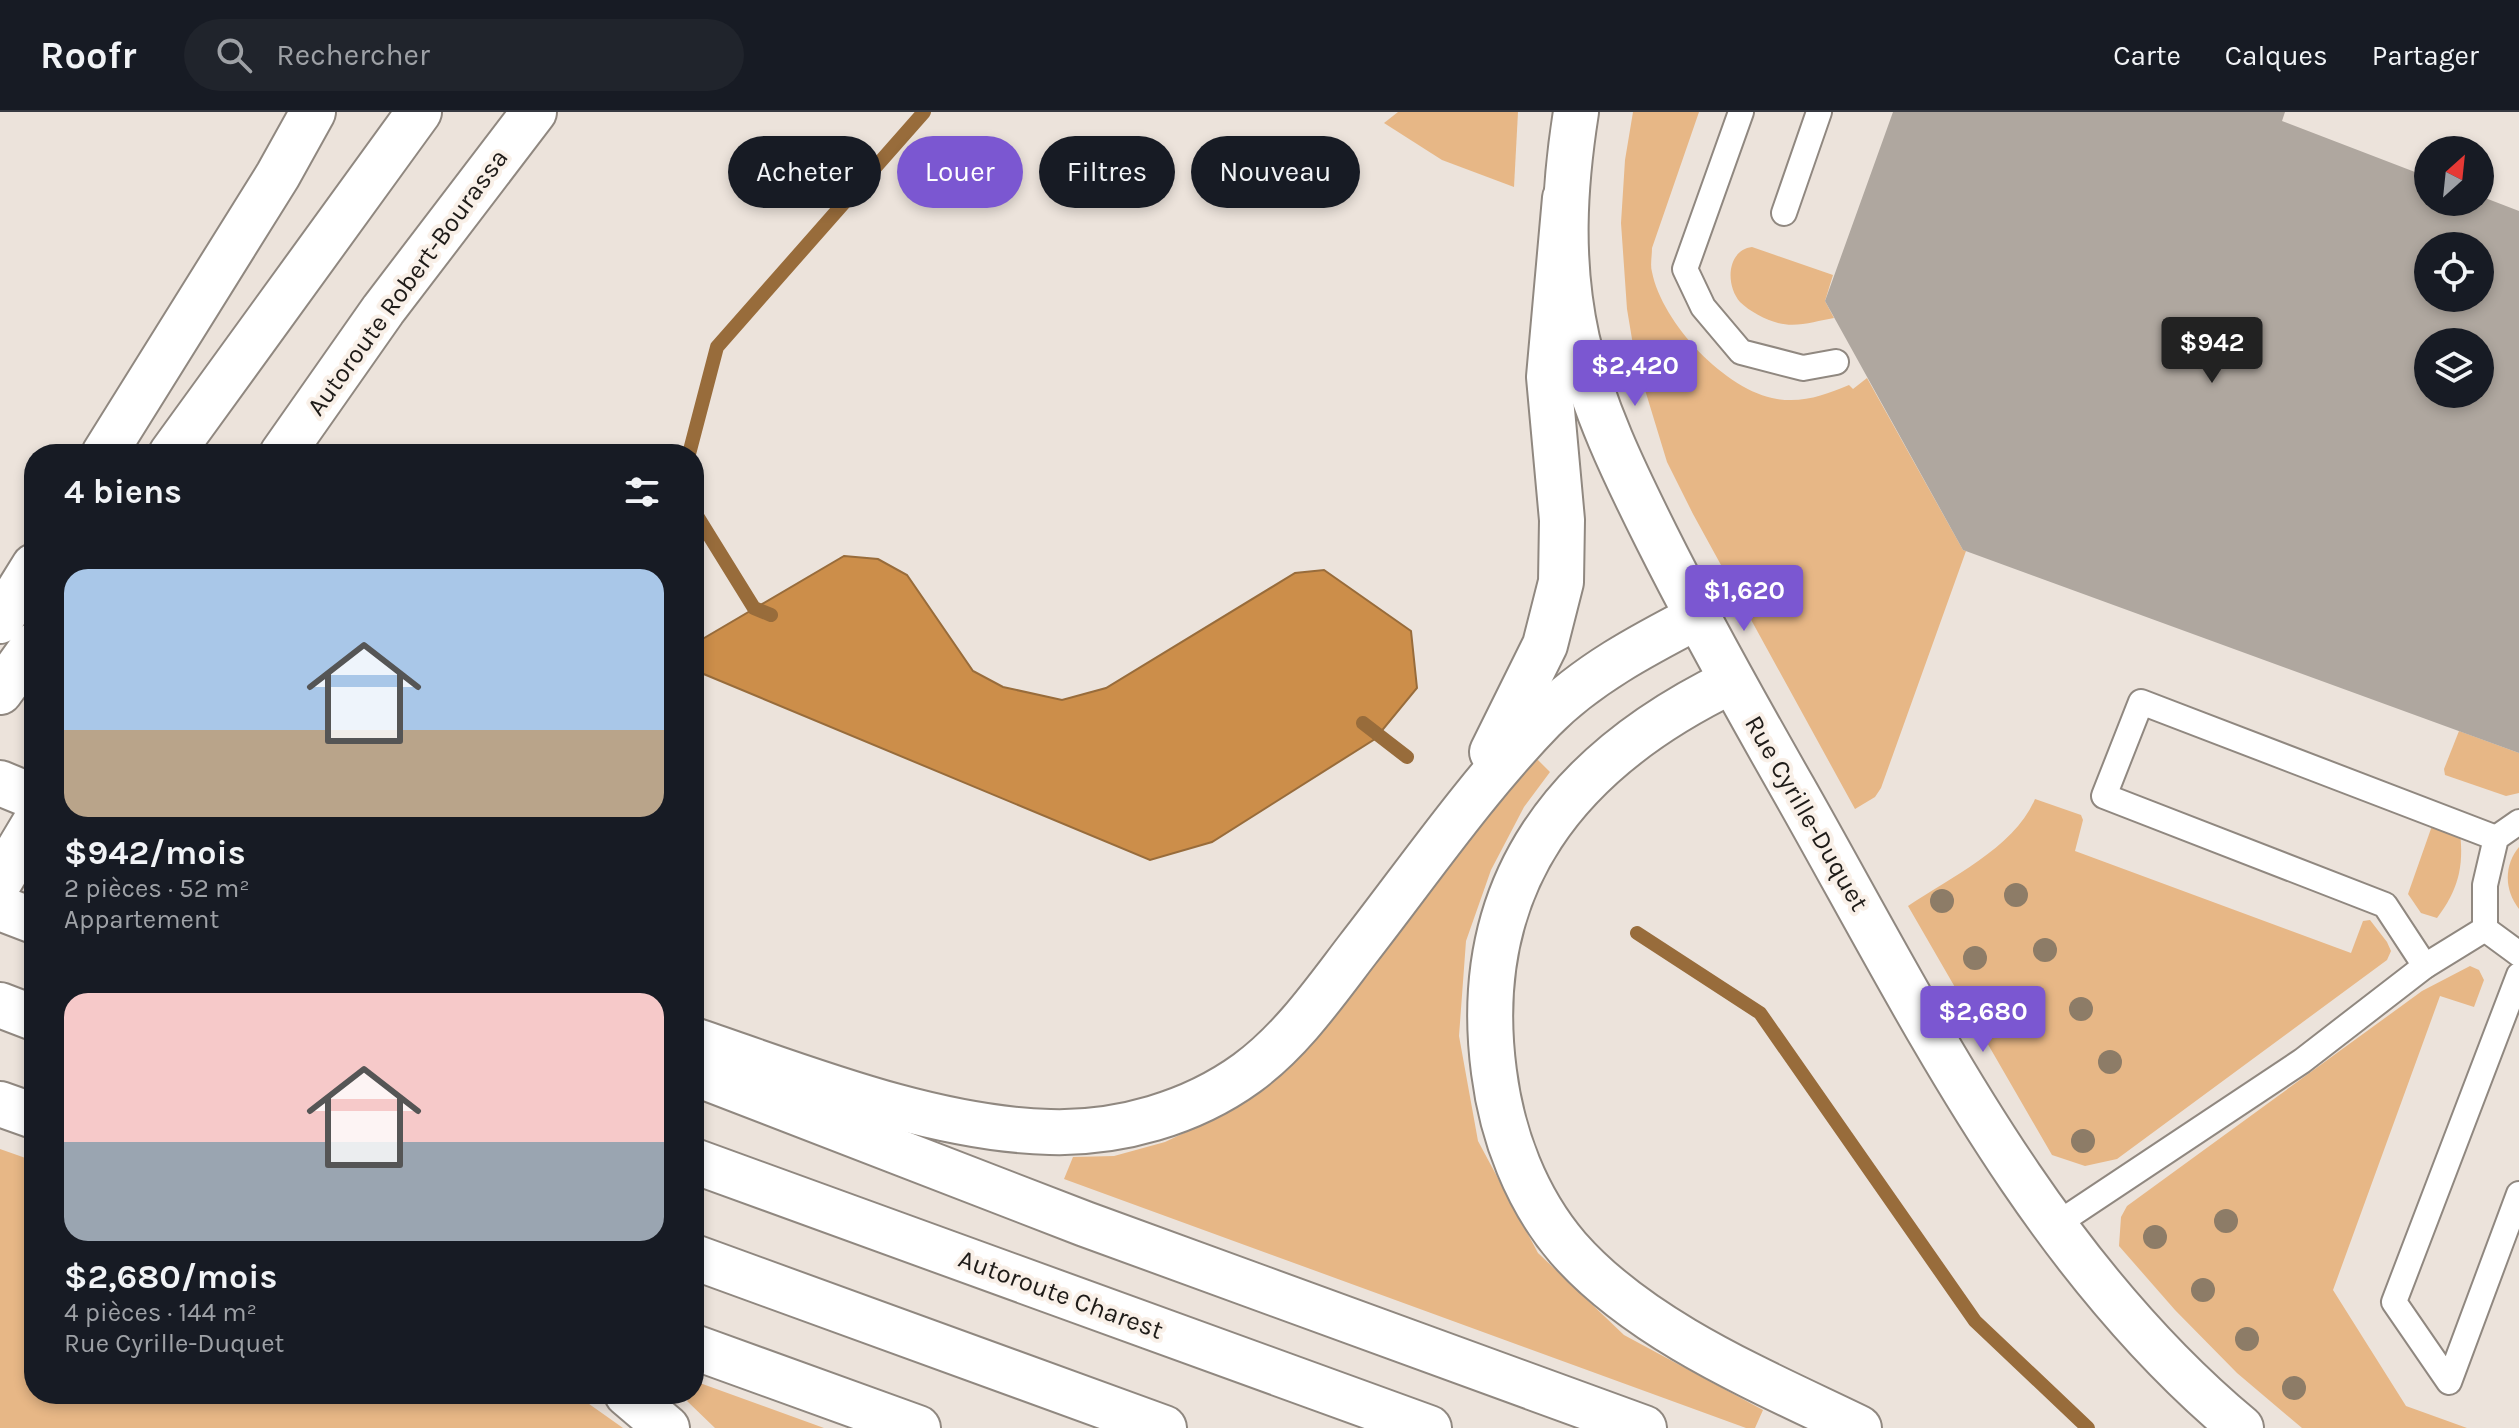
<!DOCTYPE html>
<html lang="fr">
<meta charset="utf-8">
<style>
body{margin:0;font-family:Karla,sans-serif;background:#20242c;color:#f1f3f6;height:100vh;display:flex;flex-direction:column;font-size:30px;white-space:nowrap}
*{box-sizing:border-box;margin:0}
p{font-size:26px;color:#9ea1a6}
.icon{flex:none;width:44px;height:44px;fill:none;stroke:currentColor;stroke-width:2;stroke-linecap:round;stroke-linejoin:round}
.map{position:relative;flex:1;overflow:hidden}
.sheet{position:absolute;left:24px;top:332px;width:680px;height:960px;display:flex;flex-direction:column;background:#171b24;border-radius:32px;box-shadow:0 4px 12px #0003}
.sheet>*{flex:none}
.hud{position:absolute;left:728px;top:24px;width:760px;height:72px;display:flex;gap:16px}
.needle{width:52px;rotate:27deg}
.controls{position:absolute;left:2414px;top:24px;display:grid;gap:16px}
.controls a{display:grid;place-items:center;width:80px;height:80px;border-radius:50%;background:#171b24;box-shadow:0 4px 12px #0003;font-size:40px}
.price{position:absolute;translate:-50% -68px;padding:0 18px;border-radius:8px;background:#7b57d1;color:#fff;font-size:26px;line-height:52px;filter:drop-shadow(0 2px 4px #0008)}
.price::after{content:'';position:absolute;left:50%;top:48px;width:24px;height:18px;margin-left:-12px;background:inherit;clip-path:polygon(0 0,100% 0,50% 100%)}
.price.current{background:#222;color:#fff}
ul{padding:0;list-style:none}
li{display:grid;align-content:center;gap:16px;height:424px;padding:0 40px}
li span{display:grid;place-items:center;height:248px;border-radius:24px;color:#555}
li>.icon{margin-inline-start:auto}
span .icon{width:144px;height:144px;fill:#fffc;stroke-width:1}
li b{font-size:34px}
h2{display:flex;justify-content:space-between;align-items:center;height:96px;padding:0 40px;font-size:34px}
.tag{padding:0 28px;border-radius:36px;background:#171b24;box-shadow:0 4px 12px #0003;font-size:28px;line-height:72px}
.tag.current{background:#7b57d1;color:#fff}
header{display:flex;align-items:center;gap:48px;box-sizing:border-box;height:112px;padding:0 40px;background:#171b24;border-bottom:2px solid #363941}
header strong{font-size:38px}
nav{display:flex;gap:44px;margin-inline-start:auto;font-size:28px}
.search{width:560px;height:72px;background:#20242c;display:flex;align-items:center;gap:20px;box-sizing:border-box;padding:0 28px;border-radius:44px;color:#9ea1a6;font-size:30px}
.map>svg:first-child{display:block}
</style>
<header>
<strong>Roofr</strong>
<div class="search"><svg class="icon" aria-label="search" viewBox="0 0 24 24"><circle cx="10" cy="10" r="6"/><path d="M15 15l6 6"/></svg>Rechercher</div>
<nav><a>Carte</a><a>Calques</a><a>Partager</a></nav>
</header>
<div class="map">
<svg width="2519" height="1316" viewBox="0 0 2519 1316">
<rect width="100%" height="100%" fill="#ece3db"/>
<g fill="#e7b786">
<polygon points="1398,0 1518,0 1514,75 1442,48 1384,11"/>
<path d="M1633,0H1699L1652,136C1652,144 1650,153 1652,160C1662,211 1726,279 1777,287C1804,291 1825,283 1849,273L1853,277L1867,266L1963,438L1966,439L1881,676L1875,685L1855,697L1693,402L1667,350L1635,245L1627,197L1621,111L1625,48Z"/>
<path d="M1752,135L1833,163L1825,189L1834,206C1816,209 1797,216 1778,211C1766,208 1749,199 1740,190C1725,173 1727,138 1752,135Z"/>
<polygon points="2459,619 2519,641 2519,681 2506,684 2445,663 2444,657"/>
<polygon points="1535,645 1550,660 1524,695 1491,758 1466,829 1459,924 1478,1029 1538,1141 1624,1223 1763,1298 1755,1316 1746,1316 1064,1067 1073,1045 1114,1044 1165,1030 1232,998 1293,947"/>
<path d="M2035,687L2081,703L2083,708L2075,739L2351,841L2363,809L2370,808L2387,830L2391,839L2387,848L2117,1047L2085,1054L2052,1043L1908,794C1950,766 2015,735 2035,687Z"/>
<path d="M2433,711L2460,721C2464,755 2458,778 2437,806L2421,801L2408,782Z"/>
<path d="M2519,735V797C2504,778 2504,753 2519,735Z"/>
<polygon points="2470,854 2479,858 2484,868 2474,895 2440,884 2333,1178 2406,1294 2467,1316 2302,1316 2237,1261 2175,1198 2119,1134 2121,1105 2127,1094 2422,879"/>
<polygon points="0,1037 34,1049 34,1282 575,1282 623,1316 0,1316"/>
<polygon points="697,1270 824,1316 715,1316 687,1289 691,1282 694,1282"/>
</g>
<polygon fill="#cc8e4a" stroke="#986c3b" stroke-width="2" points="844,444 878,447 907,463 973,559 1003,575 1062,588 1106,576 1295,461 1324,458 1411,519 1417,576 1375,627 1212,730 1150,748 694,558 694,532"/>
<g fill="none" stroke-linecap="round" stroke-linejoin="round">
<g stroke="#986c3b" stroke-width="14">
<polyline points="689,342 717,235 924,0"/>
<polyline points="694,399 754,496 771,503"/>
<polyline points="1363,611 1407,645"/>
<polyline points="1637,821 1760,901 1975,1209 2088,1316"/>
</g>
</g>
<path fill="#afa79f" fill-rule="evenodd" d="M1893,0H2285L2282,9L2428,65V90H2480V84L2519,99V641L1963,438L1825,189ZM2428,134H2480V186H2428ZM2428,230H2480V282H2428Z"/>
<g fill="none" stroke-linecap="round" stroke-linejoin="round">
<defs>
<g id="lane">
<polyline points="1741,0 1685,157 1703,195 1741,240 1803,256 1836,250"/>
<polyline points="1784,101 1819,0"/>
<polyline points="2485,817 2485,773 2496,726 2519,710"/>
<polyline points="2485,817 2519,842"/>
<polyline points="2425,854 2385,793 2104,684 2141,590 2496,726"/>
<polyline points="2519,863 2394,1190 2449,1270 2519,1082"/>
<polyline points="2054,1114 2302,949 2425,854 2485,817"/>
</g>
<path id="secondary" d="M1576,0C1564,76 1560,150 1577,227C1593,296 1624,360 1656,424C1699,510 1746,594 1794,678C1922,904 2038,1147 2241,1316"/>
<g id="highway">
<polyline points="104,342 278,63 313,0"/>
<polyline points="171,342 419,0"/>
<polyline points="282,342 383,198 534,0"/>
<polyline points="0,509 34,454"/>
<path d="M1732,569C1568,648 1469,771 1494,960C1502,1023 1526,1087 1568,1136C1641,1219 1760,1268 1859,1316"/>
<polyline points="0,580 34,533"/>
<polyline points="1492,640 1545,533 1561,470 1562,408 1549,265 1565,86"/>
<polyline points="0,671 34,685"/>
<polyline points="0,769 34,712"/>
<polyline points="0,796 34,809"/>
<polyline points="0,893 34,906"/>
<path d="M694,928C805,966 933,1017 1050,1020C1119,1022 1192,1001 1247,961C1292,928 1325,880 1358,837C1418,760 1475,677 1543,607C1586,563 1643,533 1697,505"/>
<polyline points="694,961 1085,1112 1644,1316"/>
<polyline points="0,992 34,1004"/>
<polyline points="694,1049 1429,1316"/>
<polyline points="694,1145 1164,1316"/>
<polyline points="694,1235 918,1316"/>
<polyline points="627,1282 667,1316"/>
</g>
</defs>
<use href="#lane" stroke="#908880" stroke-width="28"/>
<use href="#secondary" stroke="#908880" stroke-width="48"/>
<use href="#highway" stroke="#908880" stroke-width="48"/>
<use href="#lane" stroke="#fff" stroke-width="24"/>
<use href="#secondary" stroke="#fff" stroke-width="44"/>
<use href="#highway" stroke="#fff" stroke-width="44"/>
</g>
<g fill="#8d7c67">
<circle cx="2016" cy="783" r="12"/>
<circle cx="1942" cy="789" r="12"/>
<circle cx="2045" cy="838" r="12"/>
<circle cx="1975" cy="846" r="12"/>
<circle cx="2081" cy="897" r="12"/>
<circle cx="2008" cy="908" r="12"/>
<circle cx="2110" cy="950" r="12"/>
<circle cx="2083" cy="1029" r="12"/>
<circle cx="2226" cy="1109" r="12"/>
<circle cx="2155" cy="1125" r="12"/>
<circle cx="2203" cy="1178" r="12"/>
<circle cx="2247" cy="1227" r="12"/>
<circle cx="2294" cy="1276" r="12"/>
</g>
<g text-anchor="middle" stroke-width="8" stroke-linejoin="round" paint-order="stroke">
<g font-size="26" fill="#1e1b18" stroke="#f9f0e8">
<text transform="translate(407 170) rotate(-54)" y="9">Autoroute Robert-Bourassa</text>
<text transform="translate(1807 701) rotate(60)" y="9">Rue Cyrille-Duquet</text>
<text transform="translate(1061 1182) rotate(20)" y="9">Autoroute Charest</text>
</g>
</g>
</svg>
<div class="controls">
<a><svg class="needle" viewBox="-14 -14 28 28"><path d="M0-13l5 13h-10z" fill="#e53935"/><path d="M0 13l5-13h-10z" fill="#9ea1a6"/></svg></a>
<a><svg class="icon" aria-label="locate" viewBox="0 0 24 24"><circle cx="12" cy="12" r="6"/><path d="M12 2v4M12 18v4M2 12h4M18 12h4"/></svg></a>
<a><svg class="icon" aria-label="layers" viewBox="0 0 24 24"><path d="M12 4l9 5-9 5-9-5zM3 14l9 5 9-5"/></svg></a>
</div>
<b class="price current" style="left:2212px;top:273px">$942</b>
<b class="price" style="left:1635px;top:296px">$2,420</b>
<b class="price" style="left:1744px;top:521px">$1,620</b>
<b class="price" style="left:1983px;top:942px">$2,680</b>
<div class="hud">
<a class="tag">Acheter</a>
<a class="tag current">Louer</a>
<a class="tag">Filtres</a>
<a class="tag">Nouveau</a>
</div>
<section class="sheet">
<h2>4 biens<svg class="icon" aria-label="filters" viewBox="0 0 24 24"><path d="M4 7h16M4 17h16"/><circle cx="9" cy="7" r="2"/><circle cx="15" cy="17" r="2"/></svg></h2>
<ul>
<li><span style="background:linear-gradient(#a9c7e8 65%,#b9a48a 0)"><svg class="icon" aria-label="home" viewBox="0 0 24 24"><path d="M3 11l9-7 9 7M6 9v11h12V9"/></svg></span><div><b>$942/mois</b><p>2 pièces · 52 m²</p><p>Appartement</p></div></li>
<li><span style="background:linear-gradient(#f6c9c9 60%,#9aa5b1 0)"><svg class="icon" aria-label="home" viewBox="0 0 24 24"><path d="M3 11l9-7 9 7M6 9v11h12V9"/></svg></span><div><b>$2,680/mois</b><p>4 pièces · 144 m²</p><p>Rue Cyrille-Duquet</p></div></li>
</ul>
</section>
</div>
